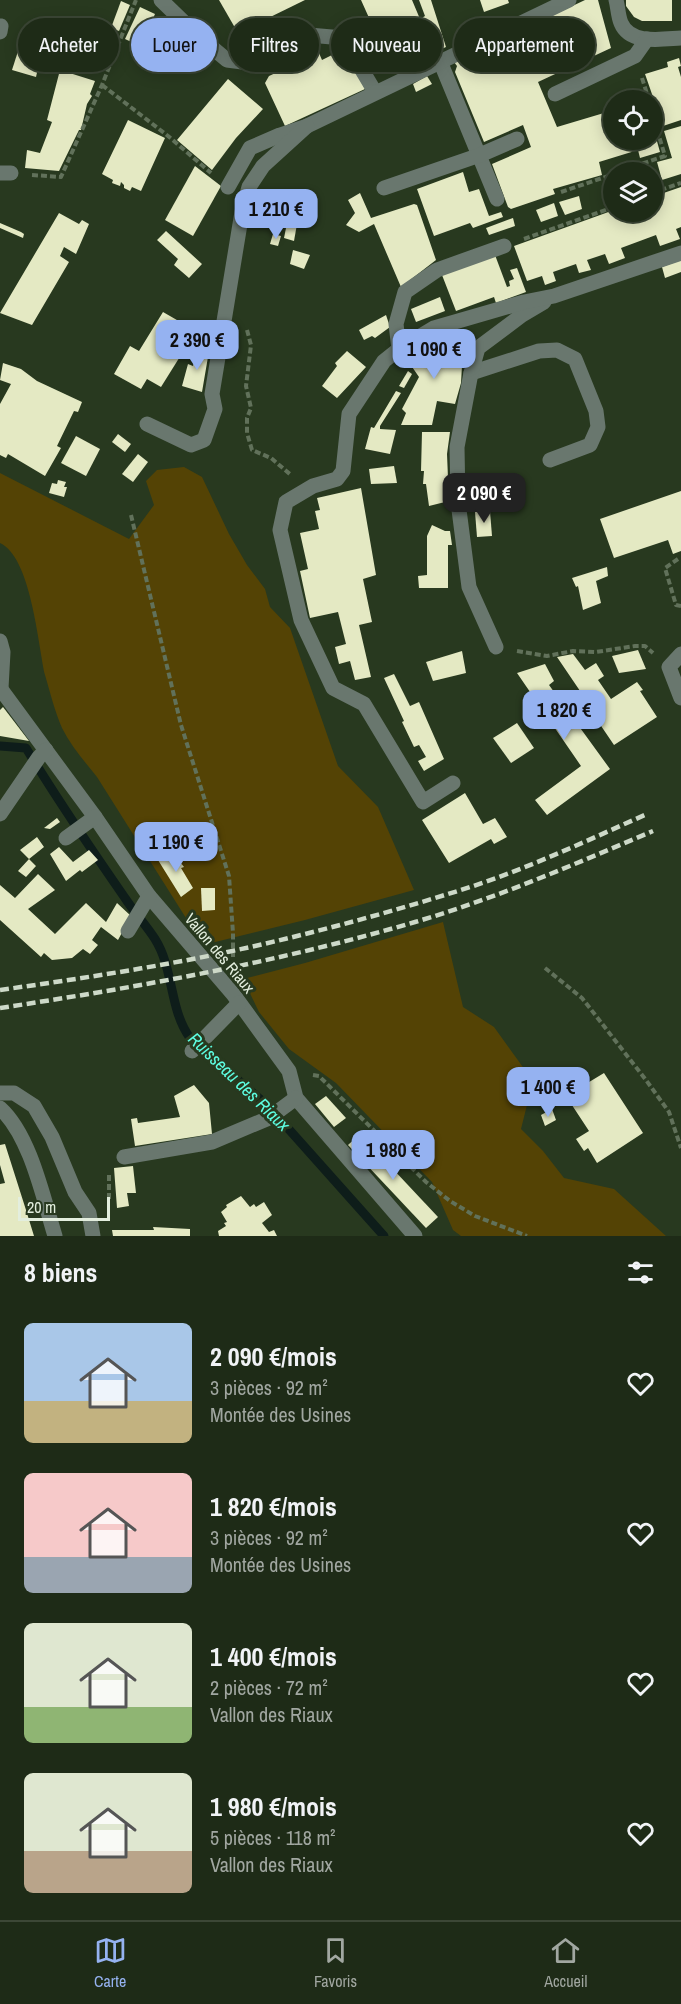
<!DOCTYPE html>
<html lang="fr">
<meta charset="utf-8">
<style>
body{margin:0;font-family:"Archivo Narrow",sans-serif;background:#2b3724;color:#f1f3f6;height:100vh;display:flex;flex-direction:column;font-size:22px;white-space:nowrap}
*{box-sizing:border-box;margin:0}
p{font-size:20px;color:#a1a7a1}
.icon{flex:none;width:33px;height:33px;fill:none;stroke:currentColor;stroke-width:2;stroke-linecap:round;stroke-linejoin:round}
.map{position:relative;height:1236px;overflow:hidden}
.side{display:flex;flex-direction:column;background:#1e2b17;flex:1}
.side>*{flex:none}
.banner{position:absolute;left:18px;top:18px;width:645px;height:54px;display:flex;gap:12px}
.tools{position:absolute;left:603px;top:90px;display:grid;gap:12px}
.tools a{display:grid;place-items:center;width:60px;height:60px;border-radius:50%;background:#1e2b17;box-shadow:0 3px 15px #0003,0 0 0 2px #3c4736;font-size:30px}
.scale{position:absolute;left:18px;bottom:15px;width:92px;box-sizing:border-box;padding-left:6px;border:3px solid #e3eede;border-top:0;font-size:16px;line-height:21px;white-space:nowrap;color:#e3eede;-webkit-text-stroke:4px #28391f;paint-order:stroke}
.price{position:absolute;translate:-50% -51px;padding:0 14px;border-radius:12px;background:#95b2f1;color:#111;font-size:20px;line-height:39px;filter:drop-shadow(0 2px 3px #0008)}
.price::after{content:'';position:absolute;left:50%;top:36px;width:18px;height:14px;margin-left:-9px;background:inherit;clip-path:polygon(0 0,100% 0,50% 100%)}
.price.selected{background:#222;color:#fff}
ul{padding:0;list-style:none}
li{display:flex;align-items:center;gap:18px;height:150px;padding:0 24px}
li span{display:grid;place-items:center;flex:none;width:168px;height:120px;border-radius:9px;color:#555}
li>.icon{margin-inline-start:auto}
span .icon{width:72px;height:72px;fill:#fffc;stroke-width:1}
li b{font-size:26px}
h2{display:flex;justify-content:space-between;align-items:center;height:72px;padding:0 24px;font-size:26px}
.chip{padding:0 21px;border-radius:27px;background:#1e2b17;box-shadow:0 3px 15px #0003,0 0 0 2px #3c4736;font-size:21px;line-height:54px}
.chip.selected{background:#95b2f1;color:#111}
.tab-bar{display:flex;justify-content:space-around;align-items:center;height:84px;border-top:2px solid #3c4736;background:#1e2b17;font-size:16px;color:#a1a7a1}
.tab-bar a{display:grid;justify-items:center;gap:3px}
.tab-bar .selected{color:#95b2f1}
.map>svg:first-child{display:block}
</style>
<div class="map">
<svg width="681" height="1236" viewBox="0 0 681 1236">
<rect width="100%" height="100%" fill="#28391f"/>
<g fill="#544305">
<path d="M184,467L202,477L229,534L247,565L265,589L270,607L290,628L338,766L378,807L414,890L305,920L203,945L97,777C85,762 71,746 62,728C55,712 50,692 45,675C38,644 31,557 0,543V473L129,539L154,505L146,481L157,470Z"/>
<polygon points="443,922 463,1007 494,1027 533,1081 521,1129 543,1151 564,1178 614,1189 666,1236 461,1236 453,1230 432,1182 336,1083 289,1049 259,1012 243,979 305,963"/>
</g>
<g fill="none" stroke-linecap="round" stroke-linejoin="round">
<path stroke="#0e1d1a" stroke-width="9" d="M0,746L26,748C57,799 91,849 125,898C134,912 146,925 155,939C174,969 169,1009 190,1038L269,1107L384,1236"/>
</g>
<g fill="#e4e9c3">
<polygon points="219,0 305,0 238,33"/>
<polygon points="361,0 412,0 420,19 425,16 419,0 431,0 446,47 415,61 407,63 396,61 379,69 375,68 353,27 370,20"/>
<polygon points="480,0 508,0 509,3 484,12"/>
<polygon points="585,0 598,0 611,48 538,82 557,127 614,110 614,140 652,140 653,127 660,152 640,158 638,150 599,162 602,175 553,189 555,194 511,209 508,207 492,164 531,147 523,125 484,142 455,72 457,66 454,62"/>
<polygon points="626,0 672,0 672,21 642,21 634,17 626,6"/>
<polygon points="121,1 130,5 119,31 111,28"/>
<polygon points="140,7 155,14 140,46 125,39"/>
<polygon points="20,45 42,51 36,77 12,70"/>
<polygon points="344,49 365,89 285,126 265,83 269,76 319,53 322,60"/>
<polygon points="679,58 681,66 678,67 681,77 681,120 663,126 645,74 668,67 667,62"/>
<polygon points="60,70 95,81 90,94 92,96 87,104 81,130 79,130 59,171 25,168 27,150 40,153 52,122 47,120"/>
<polygon points="427,76 432,84 416,92 413,84"/>
<polygon points="228,79 263,109 236,138 212,170 177,140"/>
<polygon points="128,120 165,138 141,191 132,187 130,191 124,188 124,185 121,182 120,186 112,183 113,180 102,174"/>
<polygon points="681,126 681,174 662,180 657,162 672,158 664,131"/>
<polygon points="195,166 221,186 193,236 165,220"/>
<polygon points="463,172 469,192 479,189 489,216 501,212 503,217 473,228 470,223 434,236 417,189"/>
<polygon points="681,187 681,227 676,229 680,239 660,246 656,235 621,248 625,258 609,264 605,254 587,260 591,270 579,273 576,264 553,272 556,281 545,285 542,276 527,281 514,246 614,210 652,212 652,197"/>
<polygon points="360,193 371,218 414,204 417,205 436,260 401,287 374,224 359,232 346,225 355,213 348,200"/>
<polygon points="579,196 582,209 565,215 559,202"/>
<polygon points="554,203 558,216 541,222 536,210"/>
<polygon points="59,213 79,224 82,220 89,224 76,254 64,247 60,256 69,262 32,325 0,313"/>
<polygon points="513,218 515,226 489,235 486,228"/>
<polygon points="0,223 21,232 24,234 23,238 0,228"/>
<polygon points="287,223 297,224 294,241 284,238"/>
<polygon points="166,231 202,264 189,278 174,265 178,259 157,240"/>
<polygon points="273,234 281,236 278,246 270,244"/>
<polygon points="293,250 310,255 304,269 290,264"/>
<polygon points="495,255 507,287 510,286 509,281 514,279 510,270 517,268 526,292 496,303 494,297 456,311 442,275"/>
<polygon points="681,260 681,272 665,278 662,267"/>
<polygon points="440,297 445,311 416,322 411,309"/>
<polygon points="163,312 196,331 161,387 147,379 141,389 114,374 130,346 139,351"/>
<polygon points="386,315 390,327 375,338 372,336 364,340 359,330"/>
<polygon points="205,324 214,326 210,345 199,342"/>
<polygon points="437,338 448,338 463,348 461,383 455,404 437,401 432,425 401,425 406,413 402,409 419,377 406,358"/>
<polygon points="196,349 209,351 202,392 182,386 188,364 193,366"/>
<polygon points="347,351 366,367 337,398 322,386 337,366 335,363"/>
<polygon points="3,363 21,369 37,381 82,402 78,412 74,411 57,446 61,448 45,476 8,454 6,458 0,455 0,404 11,384 0,380"/>
<polygon points="408,371 412,374 404,388 399,386"/>
<polygon points="396,391 401,393 380,426 380,429 396,430 390,454 365,449 371,427 374,428"/>
<polygon points="422,432 450,432 447,454 448,478 453,500 429,506 426,484 423,484 424,471 421,471"/>
<polygon points="118,434 131,444 125,452 112,442"/>
<polygon points="76,436 100,449 86,476 61,463"/>
<polygon points="138,454 148,462 133,482 122,474"/>
<polygon points="394,466 397,483 371,484 369,469"/>
<polygon points="58,480 66,482 64,487 67,487 64,497 49,493 52,483 57,484"/>
<polygon points="361,488 376,575 363,579 372,622 359,625 371,677 355,680 350,661 339,664 335,647 346,644 338,612 310,618 300,571 308,569 300,533 319,529 315,511 320,510 317,498"/>
<polygon points="681,491 681,551 673,554 668,540 614,558 600,519"/>
<polygon points="490,511 492,536 477,537 475,512"/>
<polygon points="432,525 445,531 450,531 452,545 448,545 448,588 419,588 418,576 427,575 427,536"/>
<polygon points="607,567 608,576 596,581 601,603 583,610 578,586 576,587 572,578"/>
<polygon points="638,650 646,669 619,673 612,656"/>
<polygon points="462,651 466,673 433,681 426,662"/>
<polygon points="573,654 585,670 596,663 604,676 598,680 611,699 637,682 643,690 640,691 657,717 614,745 595,717 597,716 557,657"/>
<polygon points="545,664 554,681 549,685 610,769 547,815 535,800 581,766 517,673"/>
<polygon points="394,674 410,706 419,702 444,759 424,771 418,761 426,757 419,745 414,747 402,722 404,721 384,678"/>
<polygon points="3,707 29,741 0,736 0,710"/>
<polygon points="517,723 534,748 511,763 493,738"/>
<polygon points="465,793 483,824 495,818 507,837 494,844 491,839 449,863 422,820"/>
<polygon points="57,818 60,822 50,829 44,828"/>
<polygon points="37,837 44,847 29,859 36,866 26,877 18,871 29,859 20,850"/>
<polygon points="59,847 73,862 89,850 98,860 82,872 80,870 66,881 50,854"/>
<polygon points="171,850 184,867 181,868 193,888 181,897 158,860"/>
<polygon points="38,874 55,890 28,909 55,934 86,903 106,922 117,903 131,916 118,940 101,927 92,940 98,945 90,954 83,949 72,958 52,960 44,953 41,957 0,920 0,885 15,898"/>
<polygon points="201,888 215,888 215,910 202,911"/>
<polygon points="604,1073 643,1133 597,1163 588,1148 584,1151 576,1139 589,1131 566,1096"/>
<polygon points="194,1085 209,1103 212,1134 135,1146 131,1119 137,1118 138,1123 180,1117 174,1096"/>
<polygon points="326,1096 346,1118 334,1127 315,1104"/>
<polygon points="552,1109 556,1120 545,1126 541,1115"/>
<polygon points="360,1134 438,1217 426,1228 348,1145"/>
<polygon points="5,1144 26,1210 34,1236 0,1236 0,1184 5,1183 0,1165 0,1145"/>
<polygon points="133,1166 136,1193 127,1193 129,1206 117,1208 114,1168"/>
<polygon points="241,1196 250,1207 254,1204 256,1207 264,1202 272,1215 262,1223 269,1232 274,1230 277,1236 219,1236 218,1231 226,1226 224,1223 227,1222 221,1212 227,1207 226,1205"/>
<polygon points="153,1227 190,1229 190,1236 113,1236 112,1230 154,1230"/>
</g>
<g fill="none" stroke-linecap="round" stroke-linejoin="round">
<g stroke="#61715a" stroke-width="4" stroke-dasharray="6 3" stroke-linecap="butt">
<polyline points="642,78 649,100"/>
<polyline points="102,85 168,136 211,173"/>
<polyline points="617,172 665,156 652,113"/>
<polyline points="32,175 61,177 102,85 136,0"/>
<polyline points="561,192 614,174"/>
<polyline points="652,193 681,183"/>
<polyline points="524,239 614,207"/>
<polyline points="247,330 251,345 246,386 251,408 247,418 247,433 252,450 271,458 291,475"/>
<polyline points="131,515 181,725 229,876 233,933 233,957"/>
<polyline points="678,559 665,568 676,605 681,606"/>
<polyline points="517,651 547,656 573,651 596,652 635,646 645,646 653,653"/>
<polyline points="545,968 582,998 646,1080 669,1112 681,1148"/>
<polyline points="313,1075 319,1076 426,1182 450,1201 475,1216 527,1236"/>
<polyline points="109,1175 109,1200"/>
</g>
<g stroke="#69776e" stroke-width="15">
<polyline points="161,0 197,35 227,60 250,63 309,35 343,38 375,92"/>
<path d="M616,0C618,7 618,16 621,23C630,45 662,39 681,38"/>
<polyline points="0,32 1,26"/>
<polyline points="440,61 497,199"/>
<polyline points="555,94 635,56 647,39"/>
<polyline points="0,173 11,173"/>
<polyline points="228,187 250,148 280,135 307,126 569,0"/>
<polyline points="384,188 480,155 517,139"/>
<polyline points="399,349 396,324 405,292 437,270 504,246"/>
<polyline points="471,373 539,351 557,350 575,359 596,411 598,427 590,445 550,460"/>
<polyline points="147,424 191,445 204,440 215,409 212,394 242,212 249,187 263,166 307,126"/>
<polyline points="0,641 3,652 1,688"/>
<polyline points="496,647 469,587 458,502 457,447 471,373 478,348 522,315 544,302"/>
<polyline points="681,654 669,667 681,698"/>
<polyline points="0,688 95,817 149,896 233,994 289,1071 296,1098 415,1236"/>
<polyline points="453,783 423,802 364,704 333,688 301,620 280,530 286,502 313,486 337,479 343,471 349,414 384,361 399,349 434,328 524,302 554,296 681,253"/>
<polyline points="0,814 39,757 46,750"/>
<polyline points="66,838 95,817"/>
<polyline points="128,931 149,896"/>
<polyline points="192,1051 239,1003"/>
<polyline points="0,1093 14,1093 34,1106 52,1137 75,1192 89,1213 93,1236"/>
<path d="M0,1108C30,1135 43,1197 55,1236"/>
<polyline points="124,1157 212,1142 269,1118 296,1098"/>
</g>
<g stroke="#cdd9c8" stroke-width="4.5" stroke-dasharray="9 4.5" stroke-linecap="butt">
<path d="M0,990C85,978 171,965 255,946C325,930 394,911 461,890C525,870 586,841 647,814"/>
<path d="M0,1008C139,987 279,962 415,922C497,898 575,864 653,831"/>
</g>
</g>
<g text-anchor="middle" stroke-width="6" stroke-linejoin="round" paint-order="stroke">
<g font-size="16" fill="#e3eede" stroke="#28391f">
<text transform="translate(220 953) rotate(50)" y="6">Vallon des Riaux</text>
</g>
<g font-size="18" font-style="italic" fill="#5dfde1" stroke="#28391f">
<text transform="translate(239 1082) rotate(44)" y="6">Ruisseau des Riaux</text>
</g>
</g>
</svg>
<div class="tools">
<a><svg class="icon" aria-label="locate" viewBox="0 0 24 24"><circle cx="12" cy="12" r="6"/><path d="M12 2v4M12 18v4M2 12h4M18 12h4"/></svg></a>
<a><svg class="icon" aria-label="layers" viewBox="0 0 24 24"><path d="M12 4l9 5-9 5-9-5zM3 14l9 5 9-5"/></svg></a>
</div>
<div class="scale">20 m</div>
<b class="price" style="left:276px;top:240px">1 210 €</b>
<b class="price" style="left:197px;top:371px">2 390 €</b>
<b class="price" style="left:434px;top:380px">1 090 €</b>
<b class="price selected" style="left:484px;top:524px">2 090 €</b>
<b class="price" style="left:564px;top:741px">1 820 €</b>
<b class="price" style="left:176px;top:873px">1 190 €</b>
<b class="price" style="left:548px;top:1118px">1 400 €</b>
<b class="price" style="left:393px;top:1181px">1 980 €</b>
<div class="banner">
<a class="chip">Acheter</a>
<a class="chip selected">Louer</a>
<a class="chip">Filtres</a>
<a class="chip">Nouveau</a>
<a class="chip">Appartement</a>
</div>
</div>
<section class="side">
<h2>8 biens<svg class="icon" aria-label="filters" viewBox="0 0 24 24"><path d="M4 7h16M4 17h16"/><circle cx="9" cy="7" r="2"/><circle cx="15" cy="17" r="2"/></svg></h2>
<ul>
<li><span style="background:linear-gradient(#a9c7e8 65%,#c2b280 0)"><svg class="icon" aria-label="home" viewBox="0 0 24 24"><path d="M3 11l9-7 9 7M6 9v11h12V9"/></svg></span><div><b>2 090 €/mois</b><p>3 pièces · 92 m²</p><p>Montée des Usines</p></div><svg class="icon" aria-label="heart" viewBox="0 0 24 24"><path d="M12 20l-8-8c-3-5 5-10 8-4 3-6 11-1 8 4z"/></svg></li>
<li><span style="background:linear-gradient(#f6c9c9 70%,#9aa5b1 0)"><svg class="icon" aria-label="home" viewBox="0 0 24 24"><path d="M3 11l9-7 9 7M6 9v11h12V9"/></svg></span><div><b>1 820 €/mois</b><p>3 pièces · 92 m²</p><p>Montée des Usines</p></div><svg class="icon" aria-label="heart" viewBox="0 0 24 24"><path d="M12 20l-8-8c-3-5 5-10 8-4 3-6 11-1 8 4z"/></svg></li>
<li><span style="background:linear-gradient(#dfe7d0 70%,#8fb573 0)"><svg class="icon" aria-label="home" viewBox="0 0 24 24"><path d="M3 11l9-7 9 7M6 9v11h12V9"/></svg></span><div><b>1 400 €/mois</b><p>2 pièces · 72 m²</p><p>Vallon des Riaux</p></div><svg class="icon" aria-label="heart" viewBox="0 0 24 24"><path d="M12 20l-8-8c-3-5 5-10 8-4 3-6 11-1 8 4z"/></svg></li>
<li><span style="background:linear-gradient(#dfe7d0 65%,#b9a48a 0)"><svg class="icon" aria-label="home" viewBox="0 0 24 24"><path d="M3 11l9-7 9 7M6 9v11h12V9"/></svg></span><div><b>1 980 €/mois</b><p>5 pièces · 118 m²</p><p>Vallon des Riaux</p></div><svg class="icon" aria-label="heart" viewBox="0 0 24 24"><path d="M12 20l-8-8c-3-5 5-10 8-4 3-6 11-1 8 4z"/></svg></li>
</ul>
</section>
<nav class="tab-bar">
<a class="selected"><svg class="icon" aria-label="map" viewBox="0 0 24 24"><path d="M3 6l6-2 6 2 6-2v14l-6 2-6-2-6 2zM9 4v14M15 6v14"/></svg>Carte</a>
<a><svg class="icon" aria-label="saved" viewBox="0 0 24 24"><path d="M7 4h10v16l-5-4-5 4z"/></svg>Favoris</a>
<a><svg class="icon" aria-label="home" viewBox="0 0 24 24"><path d="M3 11l9-7 9 7M6 9v11h12V9"/></svg>Accueil</a>
</nav>
